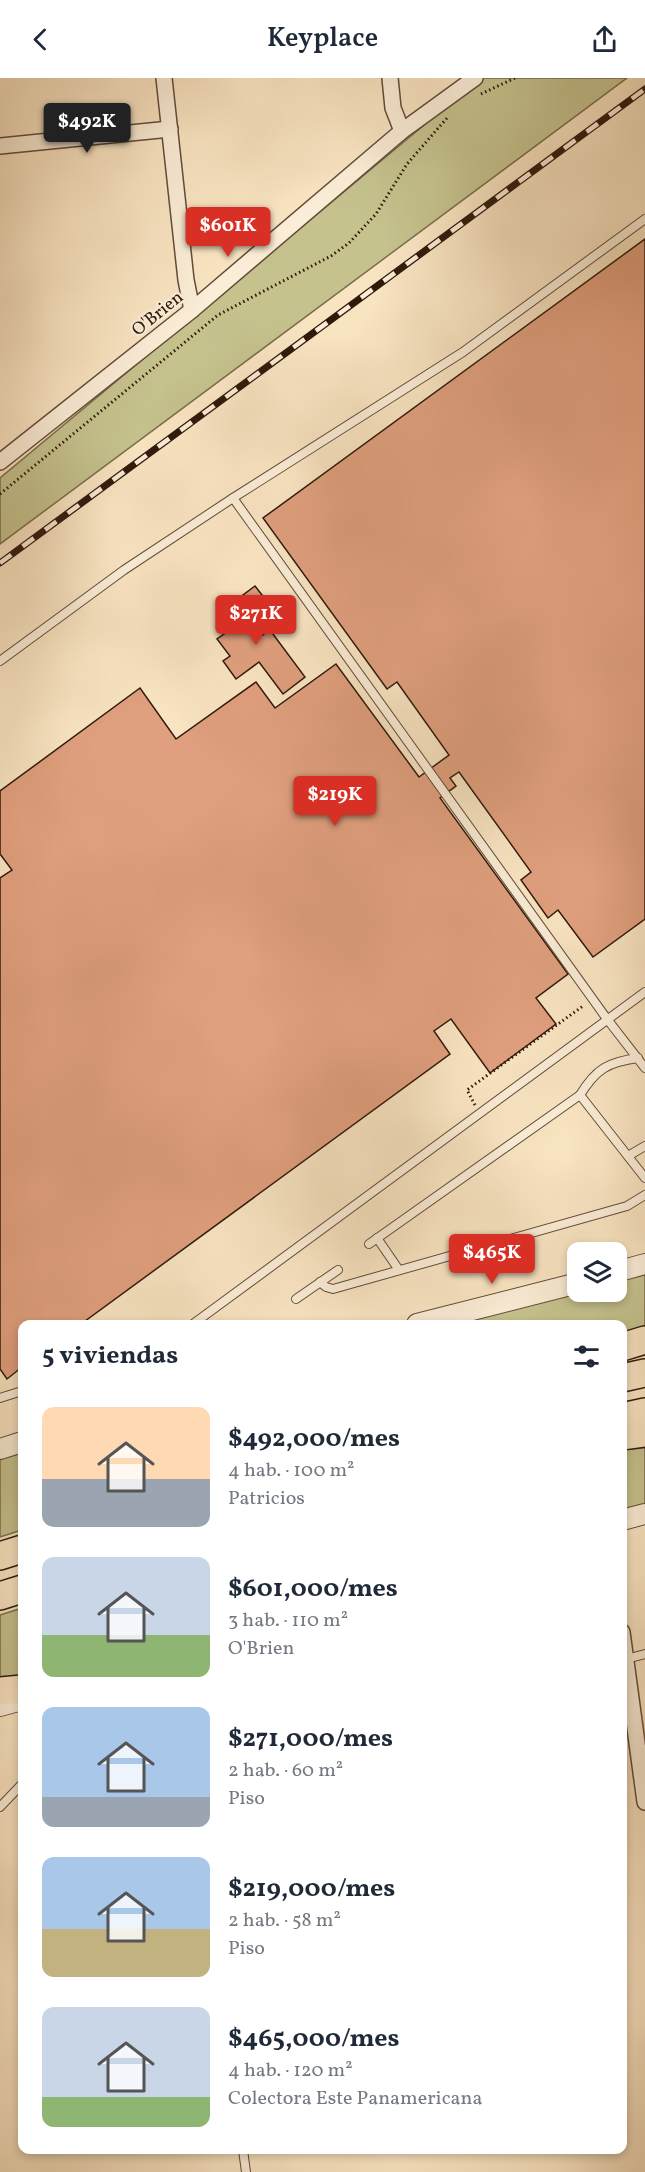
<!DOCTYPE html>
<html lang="es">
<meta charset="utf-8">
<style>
body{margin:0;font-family:Vollkorn,serif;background:#f2f2f3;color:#1f2937;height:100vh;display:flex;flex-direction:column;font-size:22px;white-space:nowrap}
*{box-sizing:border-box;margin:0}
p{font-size:20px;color:#747a83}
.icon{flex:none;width:33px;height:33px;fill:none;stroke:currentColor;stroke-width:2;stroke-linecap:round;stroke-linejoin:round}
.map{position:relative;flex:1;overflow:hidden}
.side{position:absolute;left:18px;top:1242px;width:609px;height:834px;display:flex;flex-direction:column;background:#fff;border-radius:12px;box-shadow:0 3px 9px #0003}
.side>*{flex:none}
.tools{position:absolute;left:567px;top:1164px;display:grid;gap:12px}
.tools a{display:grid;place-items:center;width:60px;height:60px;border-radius:12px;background:#fff;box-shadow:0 3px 9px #0003;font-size:30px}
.price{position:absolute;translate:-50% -51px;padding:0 14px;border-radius:6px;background:#d93025;color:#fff;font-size:20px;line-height:39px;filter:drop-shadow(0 2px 3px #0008)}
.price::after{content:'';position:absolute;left:50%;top:36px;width:18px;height:14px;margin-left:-9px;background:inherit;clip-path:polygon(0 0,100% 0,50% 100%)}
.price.on{background:#222;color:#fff}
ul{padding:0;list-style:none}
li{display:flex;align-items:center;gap:18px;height:150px;padding:0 24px}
li span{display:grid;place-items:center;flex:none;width:168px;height:120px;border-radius:12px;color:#555}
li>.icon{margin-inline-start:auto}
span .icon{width:72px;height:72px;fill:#fffc;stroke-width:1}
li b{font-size:26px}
h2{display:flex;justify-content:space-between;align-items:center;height:72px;padding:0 24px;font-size:26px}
header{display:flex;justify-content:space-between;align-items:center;height:78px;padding:0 24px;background:#fff;font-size:27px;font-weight:600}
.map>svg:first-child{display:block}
</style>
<header><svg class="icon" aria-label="back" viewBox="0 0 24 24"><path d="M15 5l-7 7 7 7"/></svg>Keyplace<svg class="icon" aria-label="share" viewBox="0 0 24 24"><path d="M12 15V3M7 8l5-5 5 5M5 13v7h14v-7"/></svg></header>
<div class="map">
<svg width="645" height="2094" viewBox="0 0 645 2094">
<rect width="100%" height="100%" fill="#f9e4c2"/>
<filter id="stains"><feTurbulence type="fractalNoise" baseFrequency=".00333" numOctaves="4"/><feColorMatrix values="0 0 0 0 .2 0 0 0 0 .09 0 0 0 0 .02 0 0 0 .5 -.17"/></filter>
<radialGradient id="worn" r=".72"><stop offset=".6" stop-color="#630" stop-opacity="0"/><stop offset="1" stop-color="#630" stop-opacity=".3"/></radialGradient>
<g fill="#c5c28e" stroke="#7a6e4c" stroke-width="1.5">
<polygon points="484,0 627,0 0,466 0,400 465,13"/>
<polygon points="645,1194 645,1251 623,1258 622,1246 442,1246 578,1214 616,1214 617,1201"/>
<polygon points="645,1369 645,1428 622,1433 622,1372"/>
<polygon points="22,1375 22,1452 0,1459 0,1381"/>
<polygon points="22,1530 22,1598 0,1600 0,1537"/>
</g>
<g fill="#e09f7e" stroke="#2f190b" stroke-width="1.5">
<polygon points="645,161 645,841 593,879 558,832 548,840 521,802 531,794 459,694 450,700 456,708 440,720 568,896 536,920 556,946 490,995 451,941 434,953 450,976 81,1246 22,1246 22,1289 7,1301 0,1291 0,800 12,792 0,776 0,713 140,610 176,661 256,604 275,630 336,586 419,699 449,677 397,604 387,611 263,440"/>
<polygon points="255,508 266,522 240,541 255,562 270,552 305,599 283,616 259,584 236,601 223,583 230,578 217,561 231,551 219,535"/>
</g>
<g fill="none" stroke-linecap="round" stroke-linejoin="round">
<defs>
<g id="service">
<polyline points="233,420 607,941 645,990"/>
<polyline points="0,583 124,492 233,420 463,274 645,141"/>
<polyline points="580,1017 645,1100"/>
<polyline points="628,1078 645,1068"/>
<polyline points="377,1160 399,1192"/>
<path d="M369,1166L580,1017C596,991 608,984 638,980"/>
<polyline points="320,1204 326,1209 333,1211 627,1128 645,1117"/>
<polyline points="296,1221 338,1192"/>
<polyline points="193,1246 645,914"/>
<polyline points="0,1320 22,1313"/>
<polyline points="626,1581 645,1576"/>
<polyline points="0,1729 22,1706"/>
<polyline points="243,2072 246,2094"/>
</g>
<g id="minor">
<polyline points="164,0 186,202 192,232"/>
<polyline points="390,0 393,30 402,53"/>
<polyline points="0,68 170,51"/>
<polyline points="0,384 192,232 402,53 475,0"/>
<polyline points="622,1554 645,1724"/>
</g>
<g id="tertiary">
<polyline points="616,1194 645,1186"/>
<polyline points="417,1246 578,1205"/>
<polyline points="0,1371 22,1364"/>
<polyline points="622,1442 645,1436"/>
<polyline points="0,1628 22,1622"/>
</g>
<g id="motorway">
<polyline points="622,1269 645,1262"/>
<polyline points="622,1300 645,1295"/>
<polyline points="622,1339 645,1334"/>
<polyline points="622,1358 645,1355"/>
<polyline points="0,1478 22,1471"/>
<polyline points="0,1518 22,1511"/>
<polyline points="0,1613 22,1611"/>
</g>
</defs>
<use href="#service" stroke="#624c39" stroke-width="10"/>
<use href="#minor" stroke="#624c39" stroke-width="18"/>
<use href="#tertiary" stroke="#624c39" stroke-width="22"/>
<use href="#motorway" stroke="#2f190b" stroke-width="30"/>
<g stroke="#2f190b" stroke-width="3" stroke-dasharray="1.5 3" stroke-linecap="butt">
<polyline points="481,16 515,0"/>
<polyline points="0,416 218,237 331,178 349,165 376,136 407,86 447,40"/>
<polyline points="475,1027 467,1012 583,928"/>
</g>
<use href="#service" stroke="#fbedd7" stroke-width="8"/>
<use href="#minor" stroke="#fbedd7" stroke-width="15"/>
<use href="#tertiary" stroke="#fbedd7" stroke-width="20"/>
<use href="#motorway" stroke="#f9e4c2" stroke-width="27"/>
<defs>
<polyline id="rail" points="0,485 645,11"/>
</defs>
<use href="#rail" stroke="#2f190b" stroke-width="7"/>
<use href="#rail" stroke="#fbedd7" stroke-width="4.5" stroke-dasharray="14" stroke-linecap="butt"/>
</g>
<g text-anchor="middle" stroke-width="5" stroke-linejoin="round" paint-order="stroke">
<g font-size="18" fill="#2f190b" stroke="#fbedd7">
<text transform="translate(157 235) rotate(-39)" y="6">O'Brien</text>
</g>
</g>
<rect width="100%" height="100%" filter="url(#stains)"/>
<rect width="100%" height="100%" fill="url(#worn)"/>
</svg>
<div class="tools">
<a><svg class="icon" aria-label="layers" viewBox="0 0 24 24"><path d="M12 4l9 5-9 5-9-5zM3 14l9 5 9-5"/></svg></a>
</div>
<b class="price on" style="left:87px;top:76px">$492K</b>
<b class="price" style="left:228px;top:180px">$601K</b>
<b class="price" style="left:256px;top:568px">$271K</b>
<b class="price" style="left:335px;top:749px">$219K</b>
<b class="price" style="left:492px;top:1207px">$465K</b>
<section class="side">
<h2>5 viviendas<svg class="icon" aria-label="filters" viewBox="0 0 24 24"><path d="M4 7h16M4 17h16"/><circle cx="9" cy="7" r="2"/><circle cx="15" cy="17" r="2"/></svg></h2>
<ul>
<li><span style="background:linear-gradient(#ffd9b3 60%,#9aa5b1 0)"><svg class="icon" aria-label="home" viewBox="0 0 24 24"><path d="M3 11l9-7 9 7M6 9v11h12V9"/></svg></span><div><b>$492,000/mes</b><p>4 hab. · 100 m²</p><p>Patricios</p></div></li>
<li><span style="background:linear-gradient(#c9d6e8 65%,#8fb573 0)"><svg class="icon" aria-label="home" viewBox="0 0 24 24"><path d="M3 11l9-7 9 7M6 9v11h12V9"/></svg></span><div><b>$601,000/mes</b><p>3 hab. · 110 m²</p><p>O'Brien</p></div></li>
<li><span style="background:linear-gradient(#a9c7e8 75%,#9aa5b1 0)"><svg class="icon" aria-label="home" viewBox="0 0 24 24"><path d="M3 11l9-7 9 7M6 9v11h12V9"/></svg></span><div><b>$271,000/mes</b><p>2 hab. · 60 m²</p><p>Piso</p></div></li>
<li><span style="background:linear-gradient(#a9c7e8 60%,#c2b280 0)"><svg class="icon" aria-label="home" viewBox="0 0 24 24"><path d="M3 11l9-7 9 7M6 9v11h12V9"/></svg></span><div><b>$219,000/mes</b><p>2 hab. · 58 m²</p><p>Piso</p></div></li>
<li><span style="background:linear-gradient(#c9d6e8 75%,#8fb573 0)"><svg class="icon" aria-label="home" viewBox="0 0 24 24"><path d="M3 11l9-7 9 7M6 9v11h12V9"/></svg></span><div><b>$465,000/mes</b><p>4 hab. · 120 m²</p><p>Colectora Este Panamericana</p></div></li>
</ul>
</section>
</div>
